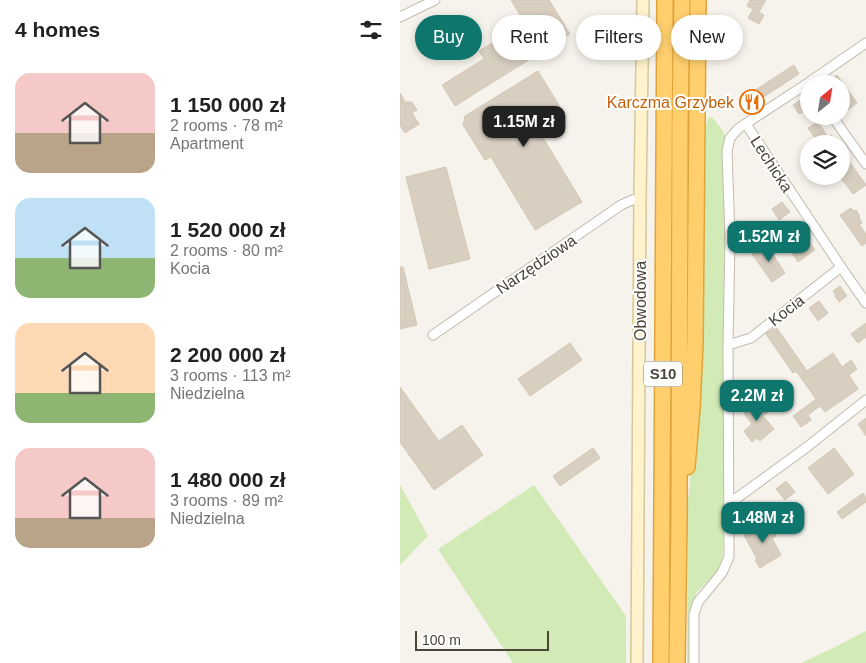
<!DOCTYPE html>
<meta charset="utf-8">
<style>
body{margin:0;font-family:Helvetica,sans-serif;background:#f6f6f6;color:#222;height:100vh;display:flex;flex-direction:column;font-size:19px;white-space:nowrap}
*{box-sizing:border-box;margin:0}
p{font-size:16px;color:#767676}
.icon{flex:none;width:28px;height:28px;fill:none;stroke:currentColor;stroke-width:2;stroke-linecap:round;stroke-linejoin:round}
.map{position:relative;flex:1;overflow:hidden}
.sheet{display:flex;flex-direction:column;background:#fff;width:400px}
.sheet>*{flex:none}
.guide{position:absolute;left:15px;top:15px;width:375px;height:45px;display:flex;gap:10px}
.needle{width:32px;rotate:30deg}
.controls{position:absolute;left:400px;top:75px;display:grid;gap:10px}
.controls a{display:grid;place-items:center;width:50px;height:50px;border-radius:50%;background:#fff;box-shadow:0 2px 8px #0003;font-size:25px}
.scale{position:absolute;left:15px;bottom:12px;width:134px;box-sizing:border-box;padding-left:5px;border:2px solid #4b4439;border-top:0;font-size:14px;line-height:18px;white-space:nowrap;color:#4b4439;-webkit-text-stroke:4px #fff;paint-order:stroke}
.price{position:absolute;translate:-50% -42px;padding:0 11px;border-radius:10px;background:#0f766e;color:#fff;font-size:16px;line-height:32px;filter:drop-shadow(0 1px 2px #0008)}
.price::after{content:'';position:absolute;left:50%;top:30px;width:15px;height:11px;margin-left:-8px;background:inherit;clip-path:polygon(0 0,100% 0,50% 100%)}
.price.current{background:#222;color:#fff}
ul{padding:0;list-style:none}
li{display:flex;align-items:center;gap:15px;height:125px;padding:0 15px}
li span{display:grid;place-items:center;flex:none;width:140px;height:100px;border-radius:15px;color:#555}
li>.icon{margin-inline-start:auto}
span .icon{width:60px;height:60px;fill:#fffc;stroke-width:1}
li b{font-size:21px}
h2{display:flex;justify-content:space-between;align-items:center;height:60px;padding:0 15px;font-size:21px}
.pill{padding:0 18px;border-radius:22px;background:#fff;box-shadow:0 2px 8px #0003;font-size:18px;line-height:45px}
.pill.current{background:#0f766e;color:#fff}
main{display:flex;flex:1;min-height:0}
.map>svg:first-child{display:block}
</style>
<main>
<section class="sheet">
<h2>4 homes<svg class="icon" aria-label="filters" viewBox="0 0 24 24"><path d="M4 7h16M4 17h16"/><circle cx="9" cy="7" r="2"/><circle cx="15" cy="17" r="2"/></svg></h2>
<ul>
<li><span style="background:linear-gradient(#f6c9c9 60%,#b9a48a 0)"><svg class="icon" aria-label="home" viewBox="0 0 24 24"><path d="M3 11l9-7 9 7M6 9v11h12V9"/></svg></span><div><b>1 150 000 zł</b><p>2 rooms · 78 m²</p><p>Apartment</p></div></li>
<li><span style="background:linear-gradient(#bfe0f5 60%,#8fb573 0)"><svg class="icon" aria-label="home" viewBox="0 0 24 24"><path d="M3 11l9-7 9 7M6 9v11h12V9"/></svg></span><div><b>1 520 000 zł</b><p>2 rooms · 80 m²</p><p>Kocia</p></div></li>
<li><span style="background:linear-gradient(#ffd9b3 70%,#8fb573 0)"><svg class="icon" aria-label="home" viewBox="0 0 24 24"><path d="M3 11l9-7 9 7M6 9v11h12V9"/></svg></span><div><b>2 200 000 zł</b><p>3 rooms · 113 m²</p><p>Niedzielna</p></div></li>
<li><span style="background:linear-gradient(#f6c9c9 70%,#b9a48a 0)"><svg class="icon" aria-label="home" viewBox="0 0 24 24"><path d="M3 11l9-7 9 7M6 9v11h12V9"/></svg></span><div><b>1 480 000 zł</b><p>3 rooms · 89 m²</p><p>Niedzielna</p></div></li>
</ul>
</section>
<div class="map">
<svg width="466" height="663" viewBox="0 0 466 663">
<rect width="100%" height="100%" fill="#f6f3ec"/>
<g fill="#d2eab5">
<polygon points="312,117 321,128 325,135 325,378 323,548 322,562 318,571 297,592 291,606 291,663 287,663 288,502 303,337 304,135 308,118"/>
<polygon points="0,485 28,536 0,565"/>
<polygon points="134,485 226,616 226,663 113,663 38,549"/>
<polygon points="466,631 466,663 401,663 433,648"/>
</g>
<g fill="#d8cfc1" stroke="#d3c7b4">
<polygon points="111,0 149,0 170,34 55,106 42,85 84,59 79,51 125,23"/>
<polygon points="350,0 366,0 359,12 364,15 359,24 348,18 353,9 347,6"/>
<polygon points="394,65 399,74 348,107 343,98"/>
<polygon points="138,71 163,112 137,128 182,202 135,230 91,157 85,160 63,125 65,116"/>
<polygon points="437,75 457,103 441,115 441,84 424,84"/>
<polygon points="0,93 5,102 12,102 17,110 12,113 19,124 5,133 0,125"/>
<polygon points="404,98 409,106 409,108 399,114 393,105"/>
<polygon points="418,122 428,137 431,135 437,144 419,144 408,128"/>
<polygon points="441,150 466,185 453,194 441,178"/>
<polygon points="46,167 70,259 29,269 6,177"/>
<polygon points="382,202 390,212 379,220 372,209"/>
<polygon points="451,208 454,211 456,210 460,217 459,218 462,223 459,224 466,234 466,243 462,246 440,215"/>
<polygon points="358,222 366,233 359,238 351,228"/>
<polygon points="403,234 415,250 398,262 387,245"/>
<polygon points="366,244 385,273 372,282 352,254"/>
<polygon points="0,267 3,267 17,325 0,329"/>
<polygon points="440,286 447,296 439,302 435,296 436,295 433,291"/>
<polygon points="419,301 428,313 418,321 409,308"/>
<polygon points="466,323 466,337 458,343 451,334"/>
<polygon points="376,327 407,371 433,353 442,367 451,360 457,369 449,375 458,389 425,412 420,406 408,415 411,420 401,427 393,416 416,399 396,371 393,373 366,334"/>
<polygon points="170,343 182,360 130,396 118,379"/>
<polygon points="0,387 39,441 62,425 83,455 34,490 0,442"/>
<polygon points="359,400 368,412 363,416 374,429 360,441 357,438 352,442 344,431 352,424 345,415 345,407 350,404 351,406"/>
<polygon points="466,418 466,436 458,424"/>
<polygon points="193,448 200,458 160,486 153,476"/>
<polygon points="434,448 454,474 428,494 408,468"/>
<polygon points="386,481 395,492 385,500 376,489"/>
<polygon points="463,493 466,498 466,502 442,519 437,512"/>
<polygon points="367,521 376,536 372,538 381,555 360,568 355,560 357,559 344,535"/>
</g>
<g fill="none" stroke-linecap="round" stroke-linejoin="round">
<defs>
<g id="street">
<polyline points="0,17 35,0"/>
<polyline points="432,116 466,164"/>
<polyline points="346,124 441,267 466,303"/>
<polyline points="33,335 221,205 232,200 240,199"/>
<polyline points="328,345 351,338 441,267"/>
<polyline points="330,499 337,498 407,447 466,400"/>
<polyline points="294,663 294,614 298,602 322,573 329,557 328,345 330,238 327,151 330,138 339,128 408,83 466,43"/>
</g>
<polyline id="secondary" points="237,663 240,199 243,0"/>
<g id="highway">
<polyline points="287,467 292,408 295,342 298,0"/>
<polyline points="261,663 265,0"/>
<polyline points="277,663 279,520 280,120 282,0"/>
</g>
</defs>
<use href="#street" stroke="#c2bbae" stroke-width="11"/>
<use href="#secondary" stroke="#d6c79b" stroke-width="14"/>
<use href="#highway" stroke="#e0a43c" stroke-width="18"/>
<use href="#street" stroke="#fff" stroke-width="9"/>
<use href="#secondary" stroke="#fff3cd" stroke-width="11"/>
<use href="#highway" stroke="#ffcf6e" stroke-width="15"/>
</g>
<defs>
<symbol id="restaurant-ring" viewBox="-11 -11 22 22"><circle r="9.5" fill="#fff" stroke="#e8710a" stroke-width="1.5"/><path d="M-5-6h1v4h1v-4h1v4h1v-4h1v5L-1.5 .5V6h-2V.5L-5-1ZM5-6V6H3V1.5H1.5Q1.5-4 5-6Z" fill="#e8710a"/></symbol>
</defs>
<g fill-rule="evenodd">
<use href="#restaurant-ring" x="338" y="88" width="28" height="28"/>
</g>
<g text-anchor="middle" stroke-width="4" stroke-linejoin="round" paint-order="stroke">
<rect fill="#fff" stroke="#817c74" stroke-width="1" x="244" y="361.5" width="38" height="25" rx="4"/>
<g font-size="15" font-weight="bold" fill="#4b4439">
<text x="263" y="379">S10</text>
</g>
<g font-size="16" fill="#c56008" stroke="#fff" text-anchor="end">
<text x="334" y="108">Karczma Grzybek</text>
</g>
<g font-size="16" fill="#4b4439" stroke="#fff">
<text transform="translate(372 164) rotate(57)" y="6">Lechicka</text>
<text transform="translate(136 264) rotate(-34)" y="6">Narzędziowa</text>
<text transform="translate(240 301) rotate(-90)" y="6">Obwodowa</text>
<text transform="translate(386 310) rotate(-38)" y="6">Kocia</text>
</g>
</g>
</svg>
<div class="controls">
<a><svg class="needle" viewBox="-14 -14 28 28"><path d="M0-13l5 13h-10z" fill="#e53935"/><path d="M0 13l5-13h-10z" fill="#767676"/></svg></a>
<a><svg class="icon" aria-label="layers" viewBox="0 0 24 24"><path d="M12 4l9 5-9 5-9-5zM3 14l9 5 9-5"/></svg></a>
</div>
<div class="scale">100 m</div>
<b class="price current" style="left:124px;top:148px">1.15M zł</b>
<b class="price" style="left:369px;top:263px">1.52M zł</b>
<b class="price" style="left:357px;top:422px">2.2M zł</b>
<b class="price" style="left:363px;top:544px">1.48M zł</b>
<div class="guide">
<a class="pill current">Buy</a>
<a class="pill">Rent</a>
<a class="pill">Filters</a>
<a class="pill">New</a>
</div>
</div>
</main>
